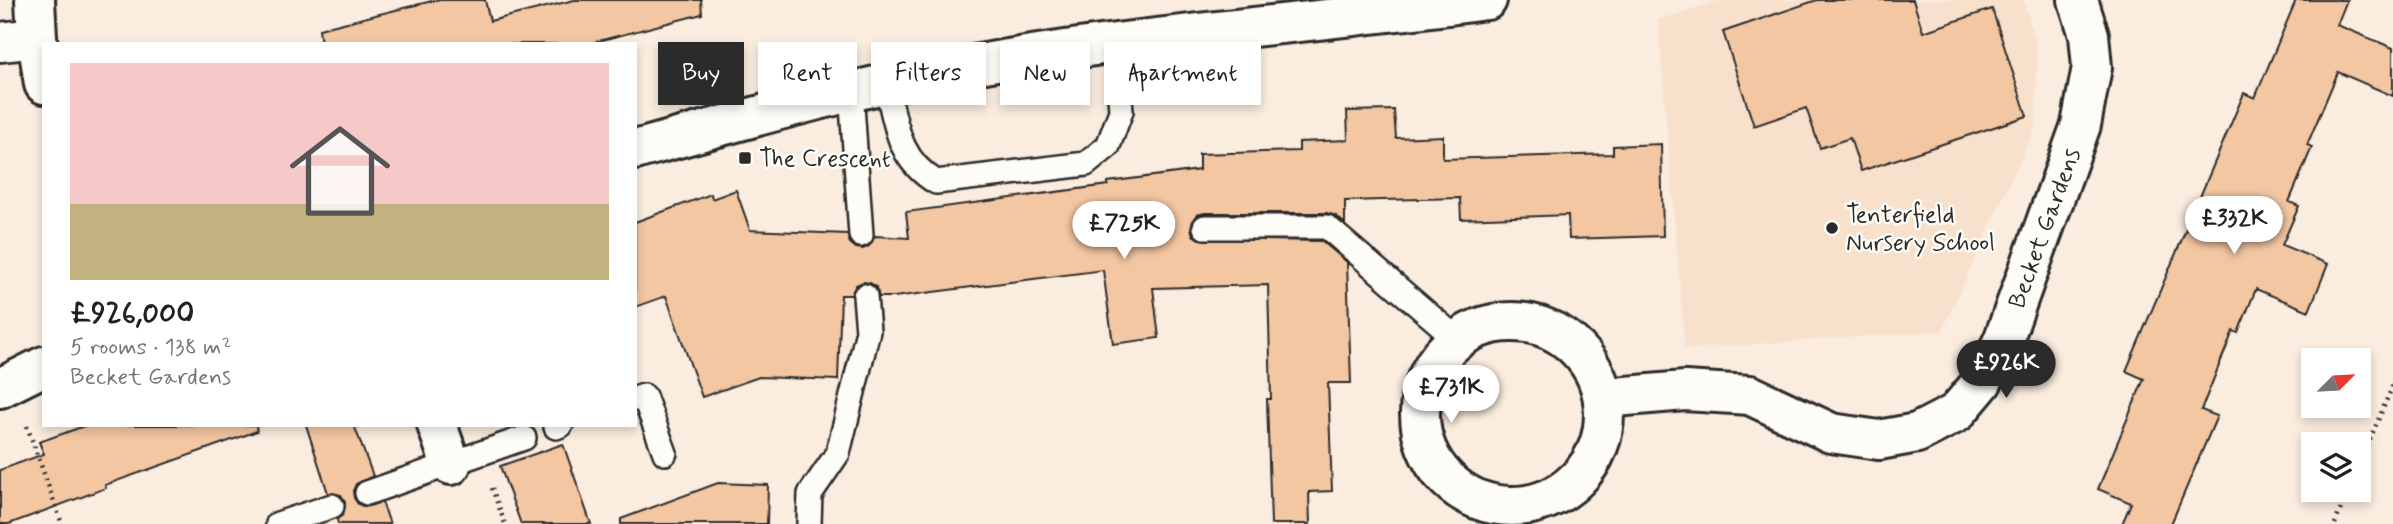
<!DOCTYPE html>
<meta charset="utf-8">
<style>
body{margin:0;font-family:Mynerve,sans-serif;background:#f2f2f2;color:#202124;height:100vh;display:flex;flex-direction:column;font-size:26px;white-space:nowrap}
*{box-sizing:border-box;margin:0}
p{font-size:23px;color:#757577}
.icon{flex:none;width:38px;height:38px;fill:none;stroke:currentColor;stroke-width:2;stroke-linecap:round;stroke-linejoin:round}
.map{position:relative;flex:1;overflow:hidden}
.side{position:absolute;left:42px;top:42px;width:595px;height:385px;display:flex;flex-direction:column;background:#fff;border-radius:0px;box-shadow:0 4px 10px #0003}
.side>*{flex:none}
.banner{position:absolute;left:658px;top:42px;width:665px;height:63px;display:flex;gap:14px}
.needle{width:46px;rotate:66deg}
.tools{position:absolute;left:2301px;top:348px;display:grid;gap:14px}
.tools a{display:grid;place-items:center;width:70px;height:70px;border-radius:0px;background:#fff;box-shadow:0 4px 10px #0003;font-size:35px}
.price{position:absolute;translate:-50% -60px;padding:0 16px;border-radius:24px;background:#fff;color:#222;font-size:23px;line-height:46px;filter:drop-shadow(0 2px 4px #0008)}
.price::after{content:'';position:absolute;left:50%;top:42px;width:21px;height:16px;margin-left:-10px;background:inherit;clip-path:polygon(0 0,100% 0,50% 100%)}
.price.on{background:#2b2b2b;color:#fff}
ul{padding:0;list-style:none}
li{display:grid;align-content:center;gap:14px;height:371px;padding:0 28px}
li span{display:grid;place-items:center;height:217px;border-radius:0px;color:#555}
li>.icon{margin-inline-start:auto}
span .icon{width:126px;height:126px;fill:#fffc;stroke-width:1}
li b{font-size:30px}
.pill{padding:0 24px;border-radius:0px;background:#fff;box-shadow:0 4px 10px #0003;font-size:24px;line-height:63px}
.pill.on{background:#2b2b2b;color:#fff}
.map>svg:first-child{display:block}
</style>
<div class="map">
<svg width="2393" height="524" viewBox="0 0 2393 524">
<rect width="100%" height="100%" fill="#faecde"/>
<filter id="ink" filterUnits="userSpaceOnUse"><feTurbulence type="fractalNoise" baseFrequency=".0143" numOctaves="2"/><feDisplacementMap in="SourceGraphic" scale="14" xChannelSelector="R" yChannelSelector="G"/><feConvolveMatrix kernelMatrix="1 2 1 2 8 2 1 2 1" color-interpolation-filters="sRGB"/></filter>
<g filter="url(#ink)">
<polygon fill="#f8e1cc" points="1721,0 2023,0 2037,46 2036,125 1942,331 1685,349 1658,20"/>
<g fill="#f4c7a3" stroke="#2b2b2b" stroke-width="2">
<polygon points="436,0 485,0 490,21 574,0 701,0 702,14 587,44 321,44 319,29"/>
<polygon points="1817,0 1913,0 1923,32 1992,9 2027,116 1861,171 1850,138 1820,148 1806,108 1754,126 1723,32"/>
<polygon points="2296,0 2347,0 2337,25 2393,48 2393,96 2338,72 2307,145 2312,147 2289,202 2299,206 2282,245 2328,264 2309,311 2256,289 2238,333 2233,331 2201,410 2217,416 2171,524 2122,524 2131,503 2098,489 2144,379 2126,371 2244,93 2255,98"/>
<polygon points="1394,110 1396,138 1443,136 1443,159 1613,154 1613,146 1661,144 1663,236 1569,239 1568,215 1461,219 1460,198 1345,201 1345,224 1336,216 1327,213 1205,213 1197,215 1193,221 1191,228 1193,235 1199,239 1322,241 1347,262 1351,383 1328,383 1332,491 1309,492 1310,524 1271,524 1267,399 1271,399 1268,285 1153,288 1159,338 1113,344 1103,270 894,297 879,297 876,287 870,283 863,282 856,285 851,295 841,295 838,380 759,377 702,397 666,296 635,307 635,222 711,194 712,199 736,190 750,230 847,234 850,243 856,248 863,249 869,246 875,236 909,238 906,212 1108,185 1108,182 1199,170 1199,154 1299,151 1299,142 1348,140 1347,111"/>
<polygon points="87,425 256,425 257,431 105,485 106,488 9,524 0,524 0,470 44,454 39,442"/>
<polygon points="306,425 354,425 373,476 356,484 353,491 354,498 358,504 365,507 382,502 390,524 338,524 337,519 343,515 345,502 341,495 328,493"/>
<polygon points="563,444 591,524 521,524 500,466"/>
<polygon points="718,483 768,485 767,524 621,524 621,519"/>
</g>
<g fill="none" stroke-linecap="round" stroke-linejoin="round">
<defs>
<g id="lane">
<path d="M886,83C896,122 897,159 936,182L1086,164L1108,146L1121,111L1116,43"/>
<polyline points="851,91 861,235"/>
<polyline points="1205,227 1327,227 1457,339"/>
<polyline points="635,399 644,396 665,453"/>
<polyline points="556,427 561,425"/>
<polyline points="367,493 524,438"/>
<polyline points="278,524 332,506"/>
<polyline points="809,524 810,494 838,453 868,331 865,296"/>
</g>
<g id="street">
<polyline points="35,0 37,38 44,84"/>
<polyline points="0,42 37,38"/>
<circle cx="1512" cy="414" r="92"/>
<polyline points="1603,398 1685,391 1750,395 1831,433 1879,440 1917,433 1956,413 1982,382 2003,341 2081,125 2092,67 2089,35 2078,0"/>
<polyline points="437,425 451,465"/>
</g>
<g id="secondary">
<path d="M635,150C763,114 889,78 1020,57C1175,32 1332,21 1487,0"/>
<polyline points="0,388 44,366"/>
</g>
</defs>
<use href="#lane" stroke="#2b2b2b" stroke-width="28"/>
<use href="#street" stroke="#2b2b2b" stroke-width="44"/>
<use href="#secondary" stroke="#2b2b2b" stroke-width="44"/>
<g stroke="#2b2b2b" stroke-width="4.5" stroke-dasharray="2 5" stroke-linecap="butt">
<polyline points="27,426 62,524"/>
<polyline points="2359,465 2393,385"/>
<polyline points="492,488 505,524"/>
<polyline points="2335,524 2348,490"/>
</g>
<use href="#lane" stroke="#fdfcf7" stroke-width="23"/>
<use href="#street" stroke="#fdfcf7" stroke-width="38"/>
<use href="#secondary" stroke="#fdfcf7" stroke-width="38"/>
</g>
</g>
<g fill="#2b2b2b" stroke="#fdfcf7" stroke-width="2.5">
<rect x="738" y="151" width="14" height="14" rx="3.5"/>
<circle cx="1832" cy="228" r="7"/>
</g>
<g text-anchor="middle" stroke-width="5" stroke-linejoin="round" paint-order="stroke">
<g font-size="24" fill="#2b2b2b" stroke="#fdfcf7" text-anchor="start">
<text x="759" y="166">The Crescent</text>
<text x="1846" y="222">Tenterfield<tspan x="1846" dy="28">Nursery School</tspan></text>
</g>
<g font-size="24" fill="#2b2b2b" stroke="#fdfcf7">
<text transform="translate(2044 228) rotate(-70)" y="8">Becket Gardens</text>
</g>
</g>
</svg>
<div class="tools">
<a><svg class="needle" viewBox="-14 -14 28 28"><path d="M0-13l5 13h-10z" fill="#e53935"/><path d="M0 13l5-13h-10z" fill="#757577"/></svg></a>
<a><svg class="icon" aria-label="layers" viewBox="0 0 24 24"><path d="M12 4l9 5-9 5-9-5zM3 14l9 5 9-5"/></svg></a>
</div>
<b class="price" style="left:2234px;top:256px">£332K</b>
<b class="price" style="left:1124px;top:261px">£725K</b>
<b class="price on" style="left:2006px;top:400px">£926K</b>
<b class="price" style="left:1451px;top:425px">£731K</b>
<div class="banner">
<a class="pill on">Buy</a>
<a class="pill">Rent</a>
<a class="pill">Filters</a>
<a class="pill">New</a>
<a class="pill">Apartment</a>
</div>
<section class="side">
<ul>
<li><span style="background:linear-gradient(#f6c9c9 65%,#c2b280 0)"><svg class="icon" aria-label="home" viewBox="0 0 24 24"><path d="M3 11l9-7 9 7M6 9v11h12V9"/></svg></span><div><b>£926,000</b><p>5 rooms · 138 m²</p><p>Becket Gardens</p></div></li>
</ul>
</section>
</div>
